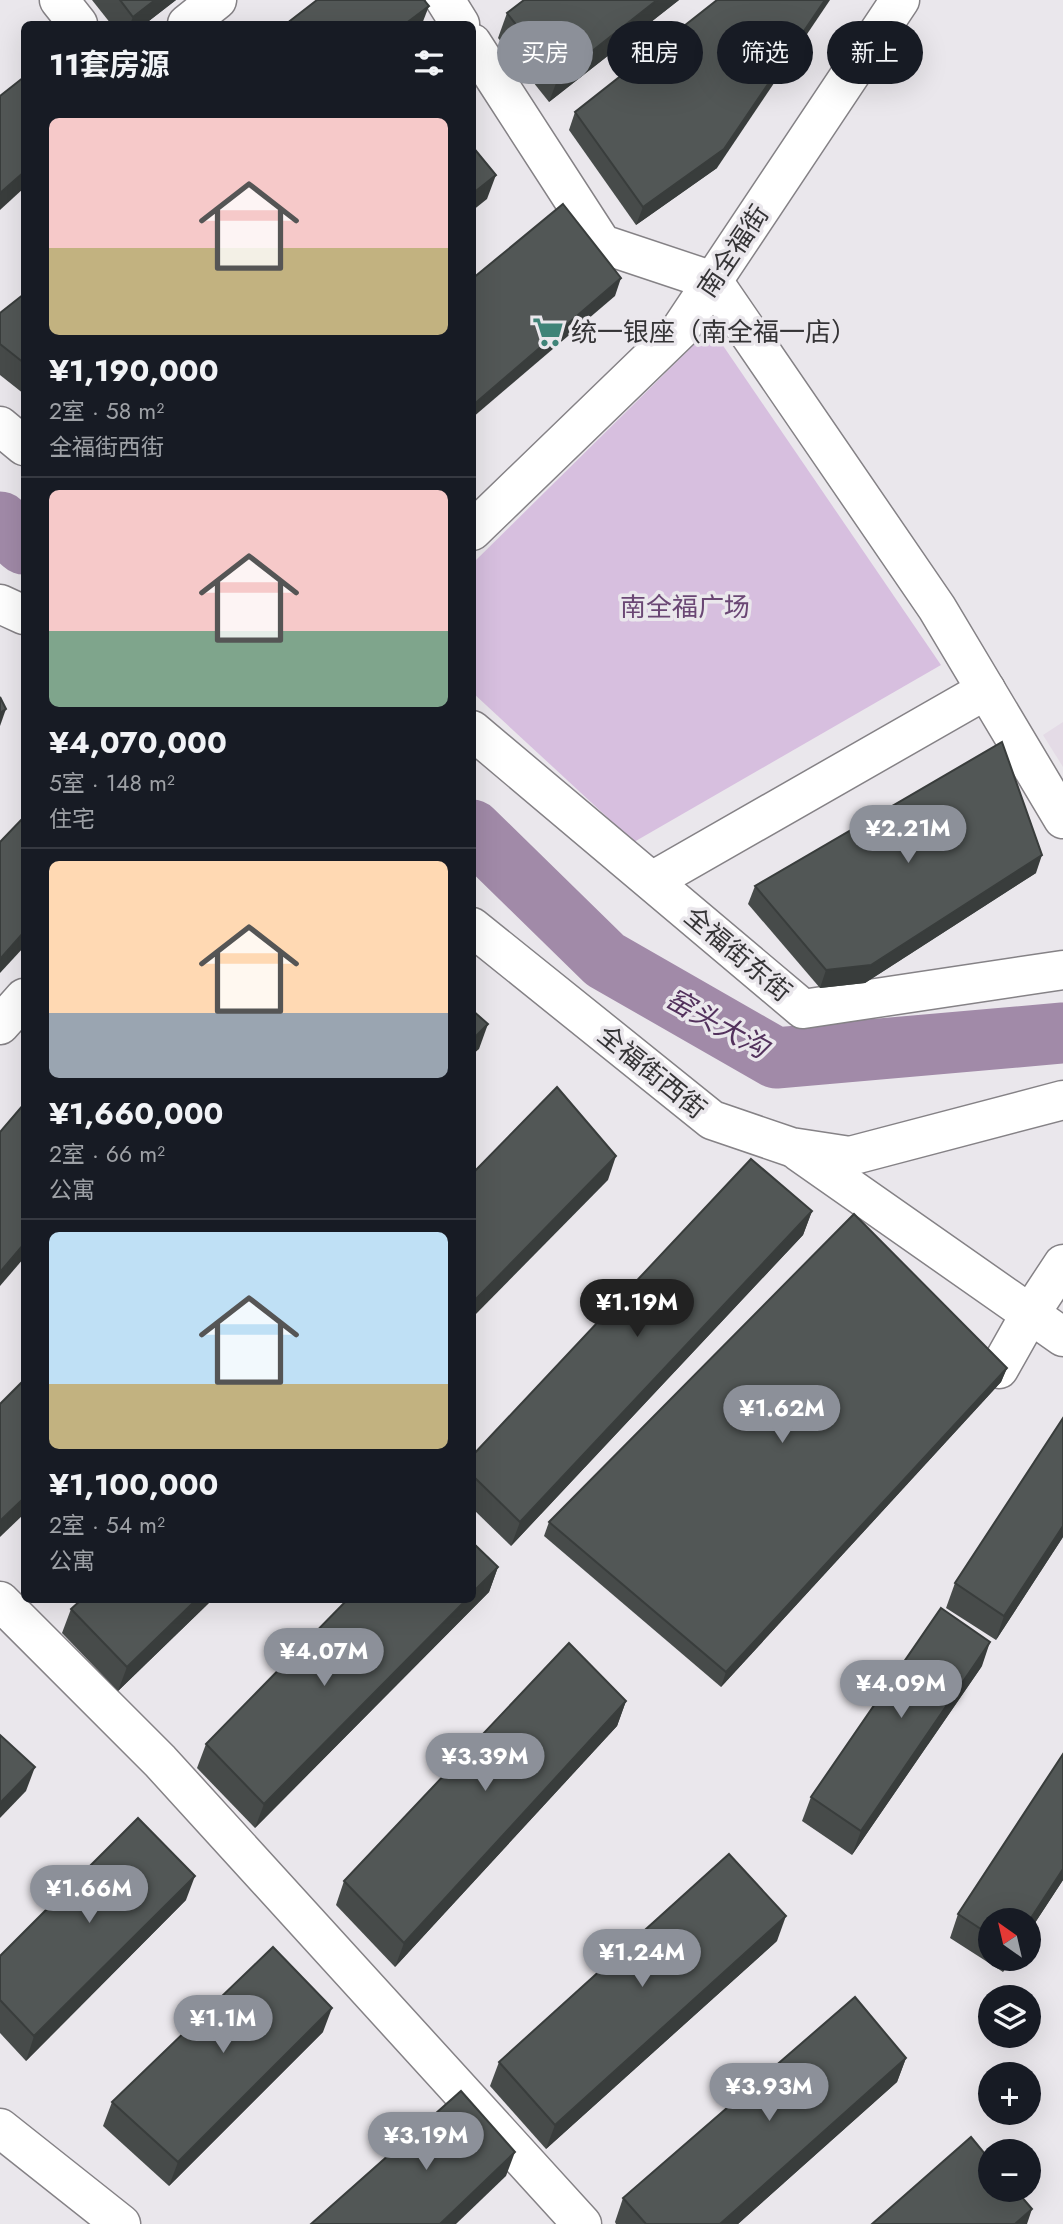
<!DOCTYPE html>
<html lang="zh">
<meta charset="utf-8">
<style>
body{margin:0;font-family:Jost,"Noto Sans SC",sans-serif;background:#242831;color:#f1f3f6;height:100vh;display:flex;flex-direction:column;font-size:26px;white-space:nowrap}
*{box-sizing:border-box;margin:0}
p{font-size:23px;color:#9ea1a6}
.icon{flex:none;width:38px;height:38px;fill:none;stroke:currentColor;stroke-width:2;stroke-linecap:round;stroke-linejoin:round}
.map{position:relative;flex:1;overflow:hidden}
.drawer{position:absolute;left:21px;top:21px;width:455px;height:1582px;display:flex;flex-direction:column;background:#171b24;border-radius:10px;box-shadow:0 7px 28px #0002}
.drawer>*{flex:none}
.hud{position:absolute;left:497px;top:21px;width:460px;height:63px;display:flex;gap:14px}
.needle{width:46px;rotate:326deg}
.buttons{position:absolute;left:978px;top:1908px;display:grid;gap:14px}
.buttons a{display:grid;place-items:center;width:63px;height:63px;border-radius:50%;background:#171b24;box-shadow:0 7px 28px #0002;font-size:35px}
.price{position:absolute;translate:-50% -60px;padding:0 16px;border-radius:24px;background:#8c9099;color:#fff;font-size:23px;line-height:46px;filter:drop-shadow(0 2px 4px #0008)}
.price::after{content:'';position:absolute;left:50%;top:42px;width:21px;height:16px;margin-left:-10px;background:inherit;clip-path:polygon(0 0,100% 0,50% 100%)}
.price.on{background:#222;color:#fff}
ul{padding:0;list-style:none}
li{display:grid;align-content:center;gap:14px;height:371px;padding:0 28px}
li+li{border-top:2px solid #363941}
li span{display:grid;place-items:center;height:217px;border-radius:10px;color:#555}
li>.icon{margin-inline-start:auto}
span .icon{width:126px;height:126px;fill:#fffc;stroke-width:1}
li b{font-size:30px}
h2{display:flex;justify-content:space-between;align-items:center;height:84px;padding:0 28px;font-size:30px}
.pill{padding:0 24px;border-radius:32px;background:#171b24;box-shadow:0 7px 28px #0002;font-size:24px;line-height:63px}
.pill.on{background:#8c9099;color:#fff}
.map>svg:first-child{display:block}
</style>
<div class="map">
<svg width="1063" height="2224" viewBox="0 0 1063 2224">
<rect width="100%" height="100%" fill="#eae7ec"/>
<polygon fill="#e4dbe6" points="1063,722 1063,767 1043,735"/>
<polygon fill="#d7bfdf" points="711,328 941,665 634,842 473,693 472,564"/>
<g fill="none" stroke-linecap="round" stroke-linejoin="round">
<g stroke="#a18aa8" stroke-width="61">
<polyline points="0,522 24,544"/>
<polyline points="472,830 605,960 776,1058 1063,1033"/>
</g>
<defs>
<g id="minor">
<polyline points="59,0 78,24"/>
<polyline points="445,0 460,24"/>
<polyline points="187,24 217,0"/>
<polyline points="472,43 602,244 713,281 937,608 1063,819"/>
<polyline points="0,426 24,446"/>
<polyline points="472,531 680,330 900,0"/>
<polyline points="0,604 24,615"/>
<polyline points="472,730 803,1009 1063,970"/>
<polyline points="652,881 986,690"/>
<polyline points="472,927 712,1120 791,1147 850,1156 1063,1100"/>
<polyline points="0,1025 24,998"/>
<polyline points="799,1152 1063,1337"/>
<polyline points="999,1369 1030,1314 1063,1264"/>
<polyline points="0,1601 160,1761 582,2224"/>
<polyline points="0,2128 121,2224"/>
</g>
</defs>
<use href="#minor" stroke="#858286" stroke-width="41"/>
<use href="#minor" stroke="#fff" stroke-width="38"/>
</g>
<g fill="#474b4a">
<polygon points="92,0 176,0 145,24 111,24"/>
<polygon points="524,0 679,0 549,102 498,38 507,13"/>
<polygon points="575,112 717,168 636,225 569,130"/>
<polygon points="24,294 24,394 0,375 0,313"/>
<polygon points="1036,873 865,983 820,988 748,904 755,886"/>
<polygon points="812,1211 803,1235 511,1546 472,1508 472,1456"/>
<polygon points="1007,1368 1001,1382 721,1687 544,1536 549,1522"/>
<polygon points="1063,1537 996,1640 946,1608 955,1583"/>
<polygon points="498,1567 489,1592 255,1828 197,1768 206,1744"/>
<polygon points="212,1600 118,1691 62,1633 71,1609"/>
<polygon points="982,1666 852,1855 802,1821 811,1797"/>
<polygon points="626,1701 617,1726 395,1967 336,1905 344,1881"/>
<polygon points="1063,1754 1063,1880 1029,1932 990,1920 990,1958 1012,1958 1003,1972 950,1938 958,1914"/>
<polygon points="186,1900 26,2061 0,2033 0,1956"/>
<polygon points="777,1941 546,2149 490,2086 499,2062"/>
<polygon points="323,2032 169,2186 103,2126 112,2102"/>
<polygon points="906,2058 897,2082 738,2224 616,2224 615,2222 623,2198"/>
</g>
<g fill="#393d3c">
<polygon points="155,0 176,0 145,24 130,24 133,17"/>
<polygon points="657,0 679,0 549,102 558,78"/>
<polygon points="825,0 830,0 717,168 636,225 643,207"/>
<polygon points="429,6 422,24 405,24"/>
<polygon points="24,172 24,188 0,210 0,193"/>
<polygon points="496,175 487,199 472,211 472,194"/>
<polygon points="621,278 615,296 472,418 472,406"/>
<polygon points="6,709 0,726 0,713"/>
<polygon points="1042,855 1036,873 865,983 820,988 826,970"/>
<polygon points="24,932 24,947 0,973 0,959"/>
<polygon points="488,1024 479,1049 472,1055 472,1040"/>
<polygon points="616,1156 608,1180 472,1318 472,1303"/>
<polygon points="812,1211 803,1235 511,1546 520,1522"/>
<polygon points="24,1244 24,1258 0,1286 0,1272"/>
<polygon points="1007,1368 1001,1382 721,1687 726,1672"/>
<polygon points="24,1498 24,1514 0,1537 0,1521"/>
<polygon points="1063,1526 1063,1537 996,1640 1004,1616"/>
<polygon points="498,1567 489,1592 255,1828 264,1804 466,1600 472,1600 472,1593"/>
<polygon points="196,1600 212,1600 118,1691 127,1667"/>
<polygon points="990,1642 982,1666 852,1855 861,1831"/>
<polygon points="626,1701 617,1726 395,1967 404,1943"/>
<polygon points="35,1767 26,1791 0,1818 0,1803"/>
<polygon points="1063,1869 1063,1880 1029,1932 1029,1921"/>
<polygon points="195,1876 186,1900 26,2061 34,2036"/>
<polygon points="786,1916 777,1941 546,2149 555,2125"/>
<polygon points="1008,1958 1012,1958 1003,1972"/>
<polygon points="332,2008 323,2032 169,2186 178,2162"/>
<polygon points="906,2058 897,2082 738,2224 720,2224"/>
<polygon points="515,2152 506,2176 456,2224 440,2224"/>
<polygon points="1032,2209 1027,2224 1015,2224"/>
</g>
<g fill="#525756" stroke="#393d3c" stroke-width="2">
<polygon points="120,0 155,0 133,17"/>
<polygon points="317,0 424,0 429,6 405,24 286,24"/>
<polygon points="524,0 657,0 558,78 507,13"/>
<polygon points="717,0 825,0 724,149 643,207 575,112"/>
<polygon points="24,77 24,172 0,193 0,96"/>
<polygon points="472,146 496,175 472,194"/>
<polygon points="563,204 621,278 472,406 472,279"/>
<polygon points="24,294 24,363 0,344 0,313"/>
<polygon points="0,697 6,709 0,713"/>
<polygon points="1002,742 1042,855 871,965 826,970 755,886"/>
<polygon points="24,817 24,932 0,959 0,842"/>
<polygon points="472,1010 488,1024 472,1040"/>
<polygon points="557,1087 616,1156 472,1303 472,1174"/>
<polygon points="24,1104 24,1244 0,1272 0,1132"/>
<polygon points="751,1159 812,1211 520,1522 472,1475 472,1456"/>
<polygon points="854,1214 1007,1368 726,1672 549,1522"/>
<polygon points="24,1380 24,1498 0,1521 0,1404"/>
<polygon points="1063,1418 1063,1526 1004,1616 955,1583"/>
<polygon points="472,1542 498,1567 472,1593"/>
<polygon points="81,1600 196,1600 127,1667 71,1609"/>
<polygon points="347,1600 466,1600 264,1804 206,1744"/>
<polygon points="941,1608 990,1642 861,1831 811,1797"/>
<polygon points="569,1643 626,1701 404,1943 344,1881"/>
<polygon points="0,1735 35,1767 0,1803"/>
<polygon points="1063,1754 1063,1869 1029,1921 1029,1920 990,1920 990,1935 958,1914"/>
<polygon points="138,1818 195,1876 34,2036 0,2000 0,1956"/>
<polygon points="729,1854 786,1916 555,2125 499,2062"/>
<polygon points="273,1947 332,2008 178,2162 112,2102"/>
<polygon points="855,1997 906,2058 720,2224 646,2224 623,2198"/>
<polygon points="461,2091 515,2152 440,2224 311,2224"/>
<polygon points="971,2137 990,2160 990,2189 1015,2189 1032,2209 1015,2224 872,2224"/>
</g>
<defs>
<symbol id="supermarket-bare" viewBox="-9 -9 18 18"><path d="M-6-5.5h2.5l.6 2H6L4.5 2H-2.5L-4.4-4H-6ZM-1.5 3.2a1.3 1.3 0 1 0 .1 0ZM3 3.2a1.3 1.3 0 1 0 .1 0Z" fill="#408478" stroke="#eae7ec" stroke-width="2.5" paint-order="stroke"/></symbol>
</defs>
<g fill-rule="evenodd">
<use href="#supermarket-bare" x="526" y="310" width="44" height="44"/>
</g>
<g text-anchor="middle" stroke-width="7" stroke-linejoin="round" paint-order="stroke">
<g font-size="26" fill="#353436" stroke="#eae7ec">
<text transform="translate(733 251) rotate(-56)" y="9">南全福街</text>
<text transform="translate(738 954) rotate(40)" y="9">全福街东街</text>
<text transform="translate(652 1072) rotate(39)" y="9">全福街西街</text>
</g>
<g font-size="26" fill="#353436" stroke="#eae7ec" text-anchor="start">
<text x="571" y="341">统一银座（南全福一店）</text>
</g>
<g font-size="26" fill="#6a4774" stroke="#eae7ec">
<text x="685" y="616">南全福广场</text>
</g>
<g font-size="28" font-style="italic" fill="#53325d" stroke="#eae7ec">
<text transform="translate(717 1023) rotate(29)" y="10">窑头大沟</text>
</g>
</g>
</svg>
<div class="buttons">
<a><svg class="needle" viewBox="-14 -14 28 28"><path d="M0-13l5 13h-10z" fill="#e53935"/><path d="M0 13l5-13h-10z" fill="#9ea1a6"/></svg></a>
<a><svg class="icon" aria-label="layers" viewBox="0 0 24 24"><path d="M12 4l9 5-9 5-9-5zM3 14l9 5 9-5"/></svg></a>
<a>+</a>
<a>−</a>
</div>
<b class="price" style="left:908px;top:865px">¥2.21M</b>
<b class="price on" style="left:637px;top:1339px">¥1.19M</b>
<b class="price" style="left:782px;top:1445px">¥1.62M</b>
<b class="price" style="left:324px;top:1688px">¥4.07M</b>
<b class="price" style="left:901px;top:1720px">¥4.09M</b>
<b class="price" style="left:485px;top:1793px">¥3.39M</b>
<b class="price" style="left:89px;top:1925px">¥1.66M</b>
<b class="price" style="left:642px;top:1989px">¥1.24M</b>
<b class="price" style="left:223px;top:2055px">¥1.1M</b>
<b class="price" style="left:769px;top:2123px">¥3.93M</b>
<b class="price" style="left:426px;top:2172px">¥3.19M</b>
<div class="hud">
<a class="pill on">买房</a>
<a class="pill">租房</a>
<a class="pill">筛选</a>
<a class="pill">新上</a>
</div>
<section class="drawer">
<h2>11套房源<svg class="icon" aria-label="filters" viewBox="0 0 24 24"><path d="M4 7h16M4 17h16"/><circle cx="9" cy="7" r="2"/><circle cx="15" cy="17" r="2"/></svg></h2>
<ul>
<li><span style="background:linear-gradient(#f6c9c9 60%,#c2b280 0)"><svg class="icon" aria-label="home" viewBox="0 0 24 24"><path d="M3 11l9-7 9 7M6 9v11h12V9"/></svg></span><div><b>¥1,190,000</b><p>2室 · 58 m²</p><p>全福街西街</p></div></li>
<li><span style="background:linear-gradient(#f6c9c9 65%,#7fa58c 0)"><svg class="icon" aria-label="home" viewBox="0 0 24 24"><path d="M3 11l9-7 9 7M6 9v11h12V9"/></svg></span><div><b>¥4,070,000</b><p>5室 · 148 m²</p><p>住宅</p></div></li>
<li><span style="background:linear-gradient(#ffd9b3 70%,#9aa5b1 0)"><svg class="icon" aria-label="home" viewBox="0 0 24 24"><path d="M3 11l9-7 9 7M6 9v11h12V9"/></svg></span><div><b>¥1,660,000</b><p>2室 · 66 m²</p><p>公寓</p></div></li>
<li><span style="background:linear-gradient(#bfe0f5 70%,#c2b280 0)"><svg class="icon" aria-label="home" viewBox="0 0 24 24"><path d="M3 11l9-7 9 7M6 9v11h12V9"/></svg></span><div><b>¥1,100,000</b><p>2室 · 54 m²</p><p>公寓</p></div></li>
</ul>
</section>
</div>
